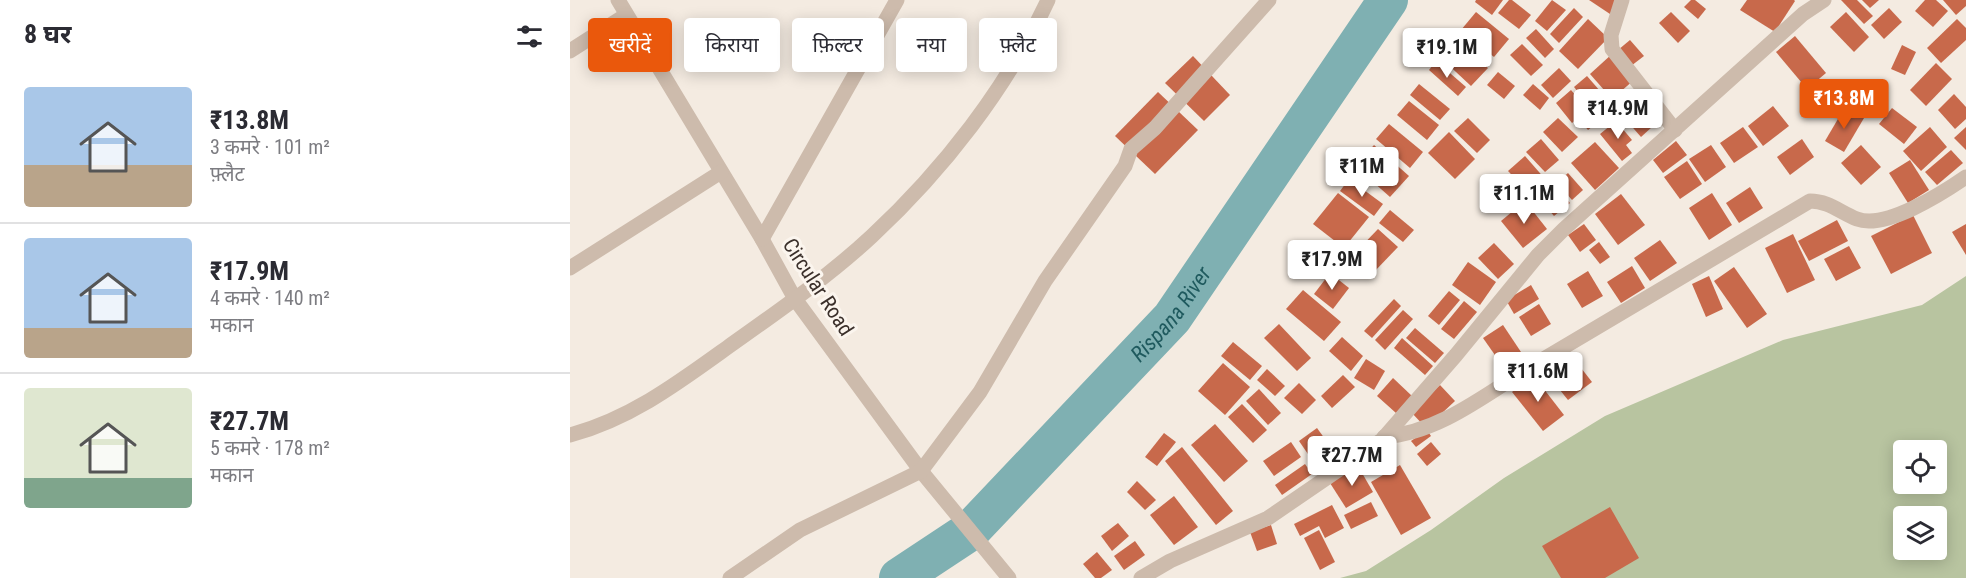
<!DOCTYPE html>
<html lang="hi">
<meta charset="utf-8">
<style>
body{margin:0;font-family:"Roboto Condensed","Noto Sans Devanagari",sans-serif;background:#f2f2f3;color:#2b2b33;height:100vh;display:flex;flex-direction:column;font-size:22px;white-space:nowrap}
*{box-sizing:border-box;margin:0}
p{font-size:20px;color:#7c7c81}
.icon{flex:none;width:33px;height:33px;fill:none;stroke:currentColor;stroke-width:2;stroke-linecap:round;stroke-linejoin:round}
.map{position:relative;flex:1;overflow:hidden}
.sheet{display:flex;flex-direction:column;background:#fff;width:570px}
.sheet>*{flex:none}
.top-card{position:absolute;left:18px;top:18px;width:570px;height:54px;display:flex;gap:12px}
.buttons{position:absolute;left:1323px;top:440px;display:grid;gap:12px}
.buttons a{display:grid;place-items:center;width:54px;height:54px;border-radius:6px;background:#fff;box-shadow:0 3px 15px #0003;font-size:30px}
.price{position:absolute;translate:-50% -51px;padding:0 14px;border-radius:6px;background:#fff;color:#222;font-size:20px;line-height:39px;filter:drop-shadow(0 2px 3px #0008)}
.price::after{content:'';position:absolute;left:50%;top:36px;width:18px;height:14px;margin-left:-9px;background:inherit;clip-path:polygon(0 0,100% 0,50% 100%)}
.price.on{background:#ea580c;color:#fff}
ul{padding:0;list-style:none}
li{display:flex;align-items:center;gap:18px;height:150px;padding:0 24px}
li+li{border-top:2px solid #e1e1e2}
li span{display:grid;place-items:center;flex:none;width:168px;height:120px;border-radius:6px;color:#555}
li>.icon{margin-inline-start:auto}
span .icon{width:72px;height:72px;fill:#fffc;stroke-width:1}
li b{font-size:26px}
h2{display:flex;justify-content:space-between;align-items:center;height:72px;padding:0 24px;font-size:26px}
.chip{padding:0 21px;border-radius:6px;background:#fff;box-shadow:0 3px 15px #0003;font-size:21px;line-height:54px}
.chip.on{background:#ea580c;color:#fff}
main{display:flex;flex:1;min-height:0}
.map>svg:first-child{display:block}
</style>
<main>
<section class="sheet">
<h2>8 घर<svg class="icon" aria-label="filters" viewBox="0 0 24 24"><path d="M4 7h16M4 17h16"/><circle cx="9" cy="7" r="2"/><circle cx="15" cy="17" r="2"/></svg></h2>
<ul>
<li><span style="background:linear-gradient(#a9c7e8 65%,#b9a48a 0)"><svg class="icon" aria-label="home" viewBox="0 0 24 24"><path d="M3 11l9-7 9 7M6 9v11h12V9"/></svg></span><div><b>₹13.8M</b><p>3 कमरे · 101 m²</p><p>फ़्लैट</p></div></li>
<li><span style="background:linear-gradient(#a9c7e8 75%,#b9a48a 0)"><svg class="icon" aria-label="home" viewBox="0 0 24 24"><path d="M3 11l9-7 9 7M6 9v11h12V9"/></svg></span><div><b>₹17.9M</b><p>4 कमरे · 140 m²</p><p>मकान</p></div></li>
<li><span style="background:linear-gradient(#dfe7d0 75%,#7fa58c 0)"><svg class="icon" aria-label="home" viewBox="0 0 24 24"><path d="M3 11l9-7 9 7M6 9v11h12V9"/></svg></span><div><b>₹27.7M</b><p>5 कमरे · 178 m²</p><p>मकान</p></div></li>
</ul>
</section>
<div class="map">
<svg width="1396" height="578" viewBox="0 0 1396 578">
<rect width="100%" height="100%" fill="#f4ebe1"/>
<path fill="#b8c4a0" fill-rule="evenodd" d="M1396,276V578H770L796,571L861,530L934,478L1035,416L1213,340L1352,305ZM1334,450H1366V483H1334ZM1334,516H1366V549H1334Z"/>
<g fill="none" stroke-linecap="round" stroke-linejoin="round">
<path stroke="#7fb0b2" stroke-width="40" id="s1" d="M329,578L400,531L602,318L818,0"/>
</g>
<g fill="#c8694b">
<polygon points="906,0 933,0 922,15 905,2"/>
<polygon points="939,0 942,0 961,15 949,29 928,13"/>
<polygon points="982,0 996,10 977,31 965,21"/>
<polygon points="1019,0 1049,0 1040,14"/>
<polygon points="1121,0 1125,0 1136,9 1128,19 1114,7"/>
<polygon points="1177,0 1224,0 1225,1 1205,32 1170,10"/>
<polygon points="1271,0 1287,0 1303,16 1294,24"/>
<polygon points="1292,0 1309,0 1300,8"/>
<polygon points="1355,0 1366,0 1378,11 1363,27 1345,11"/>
<polygon points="1373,0 1396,0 1396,6 1386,15"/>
<polygon points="1004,8 1013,17 989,43 980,34"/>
<polygon points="1319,8 1332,22 1314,39 1301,25"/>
<polygon points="906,12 939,39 924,57 891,30"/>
<polygon points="1101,12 1120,31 1108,43 1089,23"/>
<polygon points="1276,12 1299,37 1284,52 1260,27"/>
<polygon points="1018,19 1038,38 1008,69 989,51"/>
<polygon points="1387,19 1396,28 1396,40 1371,63 1357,48"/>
<polygon points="966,29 984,49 975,58 956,38"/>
<polygon points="1225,36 1256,73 1237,89 1206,52"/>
<polygon points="888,40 918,68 901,86 871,58"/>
<polygon points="1060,40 1074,56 1061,66 1048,50"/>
<polygon points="952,44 973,65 961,76 940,55"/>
<polygon points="1332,45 1346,52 1335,75 1321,69"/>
<polygon points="1042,54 1064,80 1042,99 1020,74"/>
<polygon points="623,56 660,95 634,121 595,83"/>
<polygon points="866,61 896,87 888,96 859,70"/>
<polygon points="1366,63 1382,79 1356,106 1340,90"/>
<polygon points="989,68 1001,81 983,98 971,85"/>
<polygon points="928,72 945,86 934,99 917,85"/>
<polygon points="1017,76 1043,106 1029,118 1004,87"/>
<polygon points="849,84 880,109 870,120 840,95"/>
<polygon points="963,84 979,98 970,110 953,95"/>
<polygon points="1001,90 1028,122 1018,130 1008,118 1002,123 986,103"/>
<polygon points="588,92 628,130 585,174 545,136"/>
<polygon points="1073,93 1094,116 1071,137 1050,113"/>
<polygon points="1384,94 1396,107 1396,119 1385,129 1368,110"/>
<polygon points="839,101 869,125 857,140 827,115"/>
<polygon points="1203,106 1219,126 1193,146 1178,126"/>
<polygon points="1275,107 1294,118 1274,152 1255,141"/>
<polygon points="1322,108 1347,127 1334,144 1309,124"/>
<polygon points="898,118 920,140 907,153 884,131"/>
<polygon points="988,118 1008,137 992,152 973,132"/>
<polygon points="1046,121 1062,140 1056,145 1062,153 1052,161 1030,134"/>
<polygon points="819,124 853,152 840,168 806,139"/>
<polygon points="1173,127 1188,147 1164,163 1150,143"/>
<polygon points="1360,127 1377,147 1351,171 1333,151"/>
<polygon points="1396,127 1396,150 1384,138"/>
<polygon points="879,132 905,159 885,179 858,153"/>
<polygon points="971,139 989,160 975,172 956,152"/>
<polygon points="1232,139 1244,157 1220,175 1207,157"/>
<polygon points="1106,141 1117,155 1093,173 1083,160"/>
<polygon points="1025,142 1049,168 1025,190 1001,163"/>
<polygon points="804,145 839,176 820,197 785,166"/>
<polygon points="1141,145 1156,167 1135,182 1119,159"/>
<polygon points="1291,145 1311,167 1291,185 1271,163"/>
<polygon points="1381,150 1393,163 1367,185 1355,172"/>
<polygon points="955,156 976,180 960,194 938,171"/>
<polygon points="1340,160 1359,190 1338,203 1319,173"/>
<polygon points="1117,161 1132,184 1110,199 1094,177"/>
<polygon points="998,173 1013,190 1002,200 987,183"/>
<polygon points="779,179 813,204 804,216 770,191"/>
<polygon points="938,181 954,199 937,213 922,194"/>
<polygon points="983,183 1000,203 984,216 967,196"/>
<polygon points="1180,187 1193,208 1169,223 1156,203"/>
<polygon points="768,193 799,217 774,248 743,224"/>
<polygon points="1142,193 1162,225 1139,240 1119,208"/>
<polygon points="1051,194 1075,225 1048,245 1025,214"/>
<polygon points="955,201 977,229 953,248 931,221"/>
<polygon points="820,210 844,230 833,242 809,223"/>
<polygon points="1343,215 1362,253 1321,274 1301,236"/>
<polygon points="1267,220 1278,241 1239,261 1228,241"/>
<polygon points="1014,224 1026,240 1010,252 998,235"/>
<polygon points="1396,224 1396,255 1382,232"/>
<polygon points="808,229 828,247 804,272 784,254"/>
<polygon points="1223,234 1245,280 1217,293 1195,248"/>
<polygon points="1090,240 1107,263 1080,281 1064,258"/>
<polygon points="1029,242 1040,257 1030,264 1019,250"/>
<polygon points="924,243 944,264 928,279 908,258"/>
<polygon points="1279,246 1291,268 1266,281 1254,259"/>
<polygon points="898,262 926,282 910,305 882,285"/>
<polygon points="1062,266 1075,288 1051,303 1037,282"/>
<polygon points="1164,267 1197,314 1177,328 1144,281"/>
<polygon points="1018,271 1033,296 1012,308 997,284"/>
<polygon points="760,273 779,288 763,309 744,294"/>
<polygon points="1139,276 1153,309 1136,317 1122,284"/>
<polygon points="961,285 969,299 944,314 936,300"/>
<polygon points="733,290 771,322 754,341 716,309"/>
<polygon points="879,291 890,300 869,325 858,316"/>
<polygon points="824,299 831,306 802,338 794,331"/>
<polygon points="894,301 907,312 884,339 871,329"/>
<polygon points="969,304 981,324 961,336 949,317"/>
<polygon points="833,310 843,319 815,350 805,340"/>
<polygon points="709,324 741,358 727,371 694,338"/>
<polygon points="933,325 953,355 934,368 913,338"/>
<polygon points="845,328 874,353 865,363 836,338"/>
<polygon points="772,337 793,356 781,371 759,351"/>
<polygon points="832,338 863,366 855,375 824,348"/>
<polygon points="663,342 692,366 680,380 651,356"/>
<polygon points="997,350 1022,382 998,400 973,369"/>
<polygon points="796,359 815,371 804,390 784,378"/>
<polygon points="653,363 680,387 655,415 628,391"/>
<polygon points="697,369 715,386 705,396 687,380"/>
<polygon points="773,375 785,387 762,408 751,396"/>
<polygon points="963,375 994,415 973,431 942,392"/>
<polygon points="823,378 842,396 826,413 807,396"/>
<polygon points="729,383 746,400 732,414 714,398"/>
<polygon points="870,385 885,401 856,428 841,412"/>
<polygon points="689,389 711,413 698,425 676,401"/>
<polygon points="672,404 697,430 683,443 658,417"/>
<polygon points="645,424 678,461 654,482 621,445"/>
<polygon points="747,428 768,457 749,470 729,441"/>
<polygon points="857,430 861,436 846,447 841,441"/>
<polygon points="594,433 606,442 587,466 575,457"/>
<polygon points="721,442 731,457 704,476 693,461"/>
<polygon points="861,442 871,454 857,466 847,454"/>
<polygon points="612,447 663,511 646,525 595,461"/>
<polygon points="808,453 816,468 802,475 794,460"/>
<polygon points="735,464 742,474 712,495 705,485"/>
<polygon points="830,465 861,518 831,535 801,482"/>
<polygon points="788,466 803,492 776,508 760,483"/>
<polygon points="567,481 586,500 575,510 557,492"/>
<polygon points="604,496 628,527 604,545 580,515"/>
<polygon points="801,502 808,516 781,529 774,515"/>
<polygon points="762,505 774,528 755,538 749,526 730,536 724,524"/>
<polygon points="1040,507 1069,558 1035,578 991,578 972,546"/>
<polygon points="548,523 559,536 542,551 531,536"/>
<polygon points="701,525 707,544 687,551 680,532"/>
<polygon points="749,530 765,562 750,570 734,538"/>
<polygon points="565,541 575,555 554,570 544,556"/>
<polygon points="527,552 542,570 531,578 525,578 513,564"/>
</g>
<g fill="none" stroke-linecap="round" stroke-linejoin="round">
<g stroke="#cdbbac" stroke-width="15">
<polyline points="48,0 192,239 225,299 351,471 439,578"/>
<polyline points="1052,0 1041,35 1042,49 1105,130"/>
<polyline points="0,51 56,15"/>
<polyline points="192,239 327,0"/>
<polyline points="0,268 151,172"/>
<path d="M0,435C60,419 108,383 158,347C207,312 258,277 302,236C373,170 437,88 478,0"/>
<path d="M814,437C874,432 922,389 972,360C1062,307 1151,254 1240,201C1259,201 1271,213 1287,219C1315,230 1373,193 1396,177"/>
<polyline points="160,578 230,530 351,471 410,392 475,281 555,166 561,149 585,128 699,0"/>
<polyline points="571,578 600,561 698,518 812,440 886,355 968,255 994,229 1233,14 1254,0"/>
</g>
</g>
<g text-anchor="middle" stroke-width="6" stroke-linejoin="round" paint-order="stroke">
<g font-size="21" fill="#3b302b" stroke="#fbf5ee">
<text transform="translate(248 287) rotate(57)" y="7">Circular Road</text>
</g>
<g font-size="22" font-style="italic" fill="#1f5a5e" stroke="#fbf5ee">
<text dy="8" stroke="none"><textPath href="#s1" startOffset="381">Rispana River</textPath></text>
</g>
</g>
</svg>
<div class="buttons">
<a><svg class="icon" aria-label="locate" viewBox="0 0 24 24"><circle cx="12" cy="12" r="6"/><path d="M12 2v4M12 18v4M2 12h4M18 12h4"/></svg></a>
<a><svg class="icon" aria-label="layers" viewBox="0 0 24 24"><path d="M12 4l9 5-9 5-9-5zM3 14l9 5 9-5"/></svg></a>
</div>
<b class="price" style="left:877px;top:79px">₹19.1M</b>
<b class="price on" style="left:1274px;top:130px">₹13.8M</b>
<b class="price" style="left:1048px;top:140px">₹14.9M</b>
<b class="price" style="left:792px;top:198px">₹11M</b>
<b class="price" style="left:954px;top:225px">₹11.1M</b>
<b class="price" style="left:762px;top:291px">₹17.9M</b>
<b class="price" style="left:968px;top:403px">₹11.6M</b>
<b class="price" style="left:782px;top:487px">₹27.7M</b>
<div class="top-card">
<a class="chip on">खरीदें</a>
<a class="chip">किराया</a>
<a class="chip">फ़िल्टर</a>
<a class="chip">नया</a>
<a class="chip">फ़्लैट</a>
</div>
</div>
</main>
